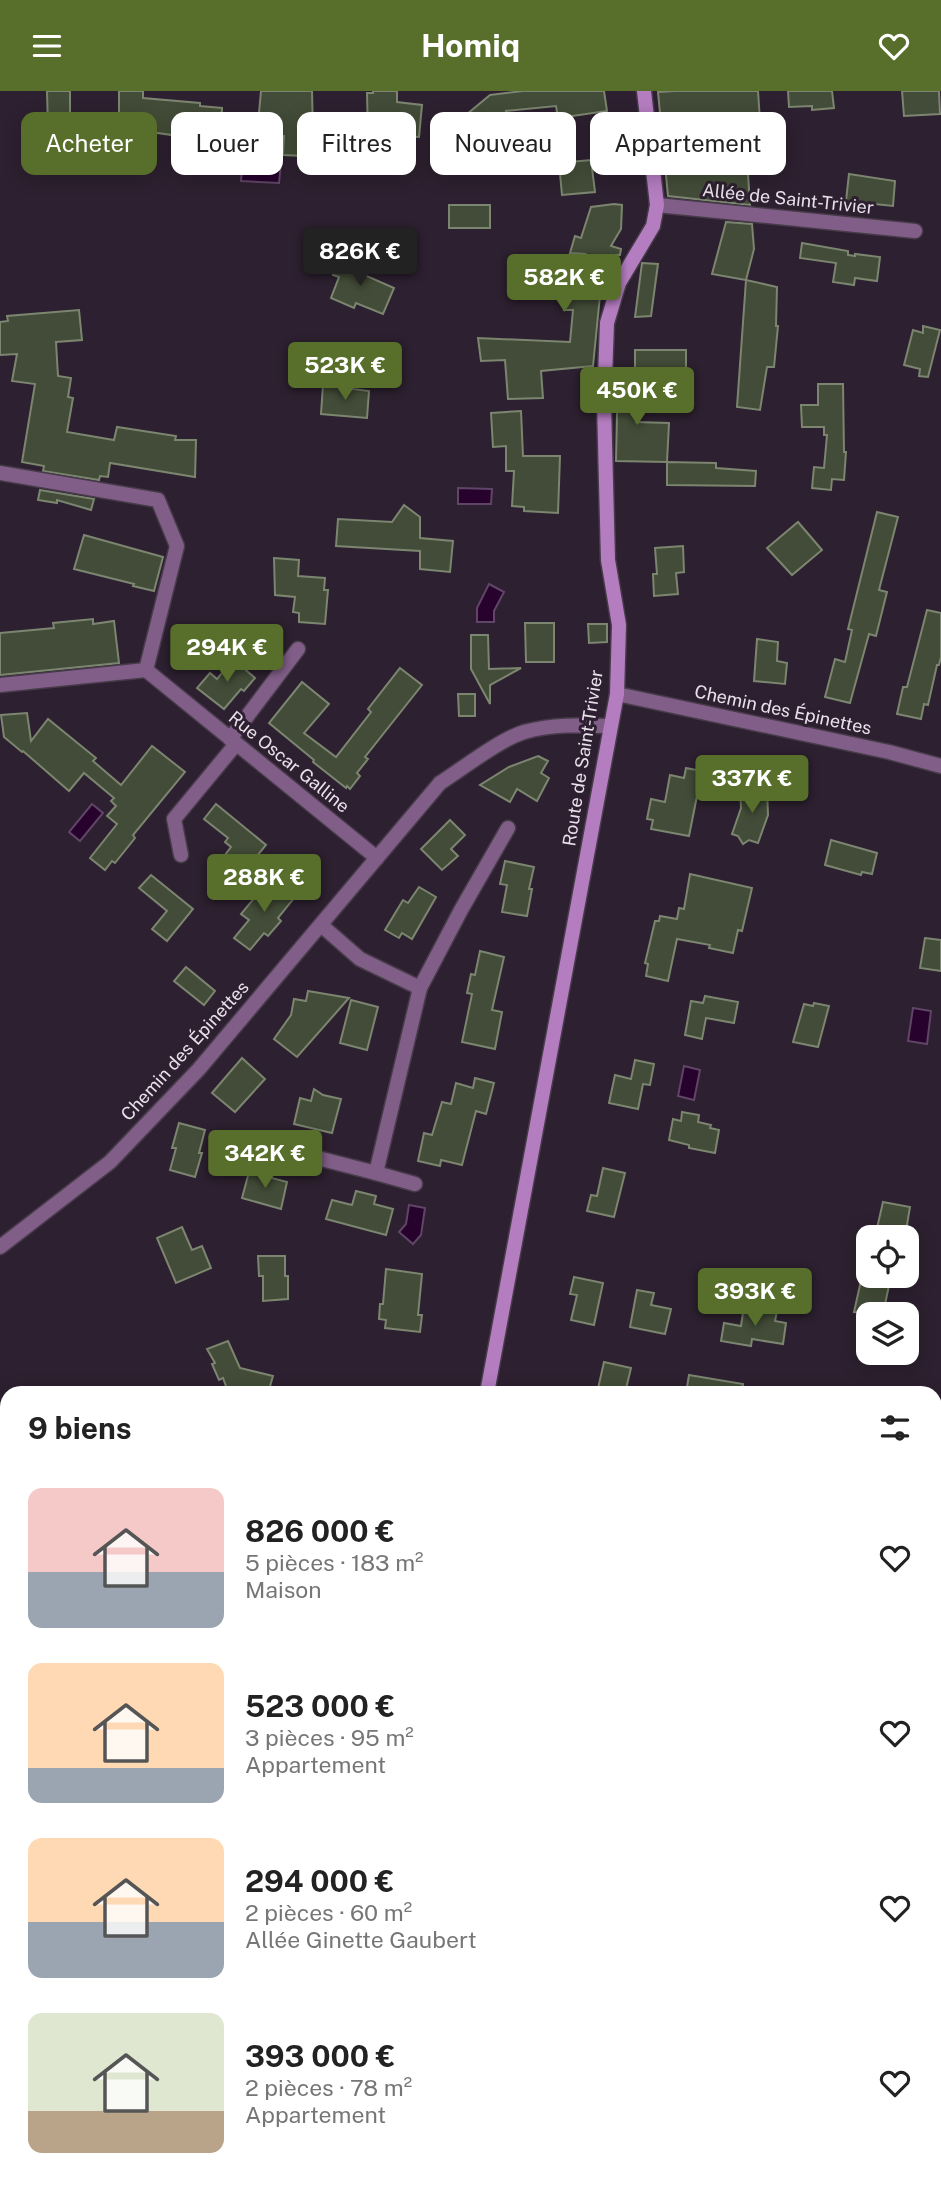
<!DOCTYPE html>
<html lang="fr">
<meta charset="utf-8">
<style>
body{margin:0;font-family:"Public Sans",sans-serif;background:#f6f6f6;color:#222;height:100vh;display:flex;flex-direction:column;font-size:26px;white-space:nowrap}
*{box-sizing:border-box;margin:0}
p{font-size:23px;color:#767676}
.icon{flex:none;width:38px;height:38px;fill:none;stroke:currentColor;stroke-width:2;stroke-linecap:round;stroke-linejoin:round}
.map{position:relative;flex:1;overflow:hidden}
.side{position:absolute;left:0px;top:1295px;width:942px;height:800px;display:flex;flex-direction:column;background:#fff;border-radius:21px 21px 0 0;box-shadow:0 4px 18px #0003}
.side>*{flex:none}
.hud{position:absolute;left:21px;top:21px;width:900px;height:63px;display:flex;gap:14px}
.tools{position:absolute;left:856px;top:1134px;display:grid;gap:14px}
.tools a{display:grid;place-items:center;width:63px;height:63px;border-radius:14px;background:#fff;box-shadow:0 4px 18px #0003;font-size:35px}
.price{position:absolute;translate:-50% -60px;padding:0 16px;border-radius:7px;background:#586e2b;color:#fff;font-size:23px;line-height:46px;filter:drop-shadow(0 2px 4px #0008)}
.price::after{content:'';position:absolute;left:50%;top:42px;width:21px;height:16px;margin-left:-10px;background:inherit;clip-path:polygon(0 0,100% 0,50% 100%)}
.price.selected{background:#222;color:#fff}
ul{padding:0;list-style:none}
li{display:flex;align-items:center;gap:21px;height:175px;padding:0 28px}
li span{display:grid;place-items:center;flex:none;width:196px;height:140px;border-radius:14px;color:#555}
li>.icon{margin-inline-start:auto}
span .icon{width:84px;height:84px;fill:#fffc;stroke-width:1}
li b{font-size:30px}
h2{display:flex;justify-content:space-between;align-items:center;height:84px;padding:0 28px;font-size:30px}
.pill{padding:0 24px;border-radius:14px;background:#fff;box-shadow:0 4px 18px #0003;font-size:24px;line-height:63px}
.pill.selected{background:#586e2b;color:#fff}
header{display:flex;justify-content:space-between;align-items:center;height:91px;padding:0 28px;background:#586e2b;color:#fff;font-size:32px;font-weight:700}
.map>svg:first-child{display:block}
</style>
<header><svg class="icon" aria-label="menu" viewBox="0 0 24 24"><path d="M4 6h16M4 12h16M4 18h16"/></svg>Homiq<svg class="icon" aria-label="heart" viewBox="0 0 24 24"><path d="M12 20l-8-8c-3-5 5-10 8-4 3-6 11-1 8 4z"/></svg></header>
<div class="map">
<svg width="941" height="2094" viewBox="0 0 941 2094">
<rect width="100%" height="100%" fill="#2d2030"/>
<g fill="#26022d" stroke="#604566" stroke-width="2">
<polygon points="243,69 281,72 279,92 241,90"/>
<polygon points="458,397 492,398 491,413 458,413"/>
<polygon points="489,493 504,501 494,520 494,531 477,531 477,517"/>
<polygon points="92,713 103,722 80,750 69,741"/>
<polygon points="913,917 931,920 927,953 908,950"/>
<polygon points="684,975 700,979 694,1009 678,1005"/>
<polygon points="409,1114 425,1117 421,1144 413,1153 399,1141 406,1133"/>
</g>
<g fill="#434c38" stroke="#7b856f" stroke-width="2">
<polygon points="47,0 70,0 70,35 48,36"/>
<polygon points="119,0 143,0 143,7 200,12 200,15 222,17 221,51 143,40 143,72 73,70 73,35 119,32"/>
<polygon points="261,0 312,0 313,42 301,43 304,65 283,64 284,45 257,44"/>
<polygon points="373,0 397,0 397,11 422,14 419,46 368,43 367,2 373,2"/>
<polygon points="523,0 604,0 607,20 558,27 556,15 506,20 509,42 469,47 466,24 490,4"/>
<polygon points="675,0 758,0 760,30 695,37 699,75 736,78 736,81 748,83 750,114 668,105 658,1"/>
<polygon points="788,0 832,0 834,17 812,19 812,15 789,16"/>
<polygon points="902,0 939,0 940,23 904,25"/>
<polygon points="591,69 595,101 562,104 559,72"/>
<polygon points="849,83 895,90 893,115 846,110"/>
<polygon points="614,113 622,114 621,138 611,155 621,158 620,164 604,164 593,275 541,280 543,307 508,308 505,269 481,270 478,247 570,251 573,219 564,219 572,188 585,163 570,162 575,145 581,147 591,116"/>
<rect x="449" y="114" width="41" height="23"/>
<polygon points="726,131 752,133 754,158 746,189 777,196 776,235 778,235 774,276 767,276 760,319 737,316 746,189 712,183"/>
<polygon points="802,152 848,160 848,164 855,165 855,163 880,166 877,190 855,187 854,194 833,191 836,172 800,167"/>
<polygon points="340,165 355,172 353,179 394,197 383,223 356,212 354,217 331,207 339,186 333,184"/>
<polygon points="642,172 658,173 651,225 635,226"/>
<polygon points="79,219 82,249 56,251 58,285 71,287 68,306 73,307 67,341 114,349 117,336 176,345 175,349 196,349 195,386 110,372 108,386 100,385 99,389 43,380 44,375 22,371 35,293 12,290 17,263 0,264 0,231 8,230 7,225"/>
<polygon points="923,235 940,239 928,286 919,285 920,278 904,274 913,239 923,242"/>
<rect x="635" y="259" width="51" height="19"/>
<polygon points="618,277 635,277 636,331 669,332 667,371 616,370"/>
<polygon points="818,293 843,293 844,361 846,361 844,389 832,388 831,399 812,397 814,376 824,377 827,344 824,344 824,336 802,336 801,314 818,314"/>
<polygon points="323,294 369,300 367,327 321,323"/>
<polygon points="521,320 523,365 560,365 558,422 524,420 524,416 512,415 514,380 506,380 506,355 493,356 491,322"/>
<polygon points="667,371 716,372 716,377 756,380 755,395 667,394"/>
<polygon points="40,399 94,408 91,419 57,409 57,412 38,409"/>
<polygon points="404,414 420,426 420,447 453,450 450,481 420,478 420,460 336,455 338,428 392,431"/>
<polygon points="877,421 898,426 879,499 887,501 876,545 869,543 850,612 825,606 835,568 845,571 852,539 848,538"/>
<polygon points="798,431 822,459 792,484 767,457"/>
<polygon points="84,444 163,466 154,500 133,495 134,493 74,478"/>
<polygon points="683,455 684,481 676,482 678,503 654,505 653,483 657,483 655,457"/>
<polygon points="274,467 299,469 298,485 325,487 324,499 328,499 325,533 299,531 299,522 293,521 295,506 275,504"/>
<polygon points="927,519 941,522 941,566 939,574 937,574 928,614 924,613 921,628 897,623 903,596 907,596"/>
<polygon points="93,528 93,533 114,530 119,572 0,584 0,542 54,537 53,532"/>
<polygon points="525,532 554,532 554,571 526,571"/>
<polygon points="588,533 607,533 607,551 589,552"/>
<polygon points="471,544 488,544 489,578 521,577 490,594 490,613 471,578"/>
<polygon points="757,548 778,551 777,570 787,572 785,593 754,590"/>
<polygon points="233,568 255,587 244,600 241,598 224,618 197,597 210,582 217,588"/>
<polygon points="400,577 422,594 365,666 368,668 357,682 360,685 350,698 347,695 346,697 313,671 314,669 269,632 302,591 329,613 304,642 336,666 371,621 368,618"/>
<polygon points="458,603 475,603 475,625 459,625"/>
<polygon points="27,622 31,650 48,628 96,667 93,670 121,694 152,655 185,681 133,744 135,747 115,772 112,770 105,779 90,767 117,733 107,725 116,715 111,710 114,707 84,682 69,700 23,660 22,661 4,646 1,624"/>
<polygon points="538,665 548,670 541,682 549,687 537,710 517,698 510,711 480,694 509,676"/>
<polygon points="686,677 702,680 689,745 651,738 653,729 647,728 651,708 665,711 670,684 684,687"/>
<polygon points="767,697 768,724 758,752 749,749 743,753 738,745 732,743 741,717 740,698"/>
<polygon points="216,713 266,754 252,771 247,767 232,785 218,773 231,756 225,751 228,747 204,728"/>
<polygon points="450,729 465,744 451,758 458,765 442,779 421,758"/>
<polygon points="831,749 877,762 872,783 862,781 861,784 825,774"/>
<polygon points="505,770 534,776 529,798 532,798 527,825 502,821 507,794 500,793"/>
<polygon points="690,783 752,797 742,840 738,839 733,862 709,857 710,854 677,848 668,890 646,885 648,873 645,872 655,830 659,830 660,825 677,828 679,817 684,818"/>
<polygon points="151,784 193,818 167,850 152,838 167,820 139,797"/>
<polygon points="271,787 294,807 278,827 281,830 268,845 264,842 250,859 234,847 249,829 241,823"/>
<polygon points="419,796 436,806 412,848 402,842 399,847 385,839 403,809 408,812"/>
<polygon points="925,847 941,849 941,880 920,877"/>
<polygon points="480,860 504,866 492,919 502,921 495,958 462,951 472,903 467,902 471,883 475,884"/>
<polygon points="186,876 215,900 204,914 174,890"/>
<polygon points="308,900 349,907 297,966 274,948 291,924 294,908 306,910"/>
<polygon points="705,905 738,911 734,932 706,927 702,948 685,944 691,910 703,912"/>
<polygon points="351,909 378,916 367,959 340,952"/>
<polygon points="814,912 829,915 818,956 793,951 804,913 813,915"/>
<polygon points="242,967 265,988 235,1021 212,1002"/>
<polygon points="635,969 654,973 650,994 643,993 638,1018 609,1012 615,984 631,988"/>
<polygon points="475,987 494,992 486,1023 476,1020 462,1074 441,1069 440,1075 418,1070 424,1042 432,1044 442,1011 451,1013 456,992 473,997"/>
<polygon points="314,998 323,1004 341,1008 332,1042 294,1033 300,1007 311,1010"/>
<polygon points="682,1021 699,1024 698,1031 711,1034 710,1037 719,1039 715,1062 689,1057 689,1054 669,1049 673,1028 681,1030"/>
<polygon points="179,1032 205,1039 199,1062 202,1062 195,1086 170,1079 176,1057 172,1057"/>
<polygon points="603,1077 625,1082 614,1126 587,1120 591,1104 597,1105"/>
<polygon points="249,1081 287,1091 281,1118 242,1107"/>
<polygon points="356,1100 376,1105 374,1113 393,1118 386,1144 326,1128 332,1109 352,1114"/>
<polygon points="883,1111 910,1116 905,1146 875,1146"/>
<polygon points="182,1136 192,1159 202,1155 211,1177 176,1192 157,1147"/>
<polygon points="258,1165 285,1165 285,1185 288,1185 288,1208 263,1210 263,1185 259,1185"/>
<polygon points="386,1178 422,1183 418,1224 422,1224 420,1241 385,1237 386,1229 379,1228 380,1213 383,1213"/>
<polygon points="862,1185 891,1185 883,1223 854,1221"/>
<polygon points="574,1186 603,1192 594,1234 571,1229 577,1204 570,1203"/>
<polygon points="637,1199 654,1202 651,1214 671,1218 665,1243 630,1236"/>
<polygon points="744,1215 777,1220 775,1230 786,1232 783,1253 752,1248 751,1255 721,1250 724,1232 741,1235"/>
<polygon points="228,1250 240,1277 273,1285 268,1302 242,1302 227,1298 223,1287 219,1289 212,1273 215,1272 207,1258"/>
<polygon points="604,1271 631,1277 625,1302 597,1302"/>
<polygon points="689,1284 743,1293 742,1302 686,1302"/>
</g>
<g fill="none" stroke-linecap="round" stroke-linejoin="round">
<defs>
<g id="minor">
<polyline points="657,114 915,140"/>
<polyline points="0,382 158,409 177,455 146,579 377,767"/>
<polyline points="0,594 146,579"/>
<polyline points="617,603 889,661 941,675"/>
<polyline points="230,648 298,558"/>
<polyline points="181,764 174,728 236,653"/>
<polyline points="420,897 461,819 508,737"/>
<polyline points="271,1055 376,1082 420,897 360,868 321,834"/>
<polyline points="376,1082 415,1093"/>
<path d="M0,1156L110,1071L199,978L440,692C462,678 499,649 524,641C552,633 581,634 610,635"/>
</g>
<g id="secondary">
<polyline points="487,1302 617,603 619,534 608,469 604,313 607,232 619,192 653,135 657,114 644,0"/>
<polyline points="333,2094 334,2088"/>
</g>
</defs>
<use href="#minor" stroke="#473b4a" stroke-width="17"/>
<use href="#secondary" stroke="#473b4a" stroke-width="17"/>
<use href="#minor" stroke="#805e88" stroke-width="14"/>
<use href="#secondary" stroke="#b47dc0" stroke-width="14"/>
</g>
<g text-anchor="middle" stroke-width="6" stroke-linejoin="round" paint-order="stroke">
<g font-size="18" fill="#e9e0eb" stroke="#2d2030">
<text transform="translate(788 108) rotate(6)" y="6">Allée de Saint-Trivier</text>
<text transform="translate(783 619) rotate(12)" y="6">Chemin des Épinettes</text>
<text transform="translate(583 667) rotate(-81)" y="6">Route de Saint-Trivier</text>
<text transform="translate(289 671) rotate(39)" y="6">Rue Oscar Galline</text>
<text transform="translate(185 960) rotate(-48)" y="6">Chemin des Épinettes</text>
</g>
</g>
</svg>
<div class="tools">
<a><svg class="icon" aria-label="locate" viewBox="0 0 24 24"><circle cx="12" cy="12" r="6"/><path d="M12 2v4M12 18v4M2 12h4M18 12h4"/></svg></a>
<a><svg class="icon" aria-label="layers" viewBox="0 0 24 24"><path d="M12 4l9 5-9 5-9-5zM3 14l9 5 9-5"/></svg></a>
</div>
<b class="price selected" style="left:360px;top:197px">826K €</b>
<b class="price" style="left:564px;top:223px">582K €</b>
<b class="price" style="left:345px;top:311px">523K €</b>
<b class="price" style="left:637px;top:336px">450K €</b>
<b class="price" style="left:227px;top:593px">294K €</b>
<b class="price" style="left:752px;top:724px">337K €</b>
<b class="price" style="left:264px;top:823px">288K €</b>
<b class="price" style="left:265px;top:1099px">342K €</b>
<b class="price" style="left:755px;top:1237px">393K €</b>
<div class="hud">
<a class="pill selected">Acheter</a>
<a class="pill">Louer</a>
<a class="pill">Filtres</a>
<a class="pill">Nouveau</a>
<a class="pill">Appartement</a>
</div>
<section class="side">
<h2>9 biens<svg class="icon" aria-label="filters" viewBox="0 0 24 24"><path d="M4 7h16M4 17h16"/><circle cx="9" cy="7" r="2"/><circle cx="15" cy="17" r="2"/></svg></h2>
<ul>
<li><span style="background:linear-gradient(#f6c9c9 60%,#9aa5b1 0)"><svg class="icon" aria-label="home" viewBox="0 0 24 24"><path d="M3 11l9-7 9 7M6 9v11h12V9"/></svg></span><div><b>826 000 €</b><p>5 pièces · 183 m²</p><p>Maison</p></div><svg class="icon" aria-label="heart" viewBox="0 0 24 24"><path d="M12 20l-8-8c-3-5 5-10 8-4 3-6 11-1 8 4z"/></svg></li>
<li><span style="background:linear-gradient(#ffd9b3 75%,#9aa5b1 0)"><svg class="icon" aria-label="home" viewBox="0 0 24 24"><path d="M3 11l9-7 9 7M6 9v11h12V9"/></svg></span><div><b>523 000 €</b><p>3 pièces · 95 m²</p><p>Appartement</p></div><svg class="icon" aria-label="heart" viewBox="0 0 24 24"><path d="M12 20l-8-8c-3-5 5-10 8-4 3-6 11-1 8 4z"/></svg></li>
<li><span style="background:linear-gradient(#ffd9b3 60%,#9aa5b1 0)"><svg class="icon" aria-label="home" viewBox="0 0 24 24"><path d="M3 11l9-7 9 7M6 9v11h12V9"/></svg></span><div><b>294 000 €</b><p>2 pièces · 60 m²</p><p>Allée Ginette Gaubert</p></div><svg class="icon" aria-label="heart" viewBox="0 0 24 24"><path d="M12 20l-8-8c-3-5 5-10 8-4 3-6 11-1 8 4z"/></svg></li>
<li><span style="background:linear-gradient(#dfe7d0 70%,#b9a48a 0)"><svg class="icon" aria-label="home" viewBox="0 0 24 24"><path d="M3 11l9-7 9 7M6 9v11h12V9"/></svg></span><div><b>393 000 €</b><p>2 pièces · 78 m²</p><p>Appartement</p></div><svg class="icon" aria-label="heart" viewBox="0 0 24 24"><path d="M12 20l-8-8c-3-5 5-10 8-4 3-6 11-1 8 4z"/></svg></li>
</ul>
</section>
</div>
